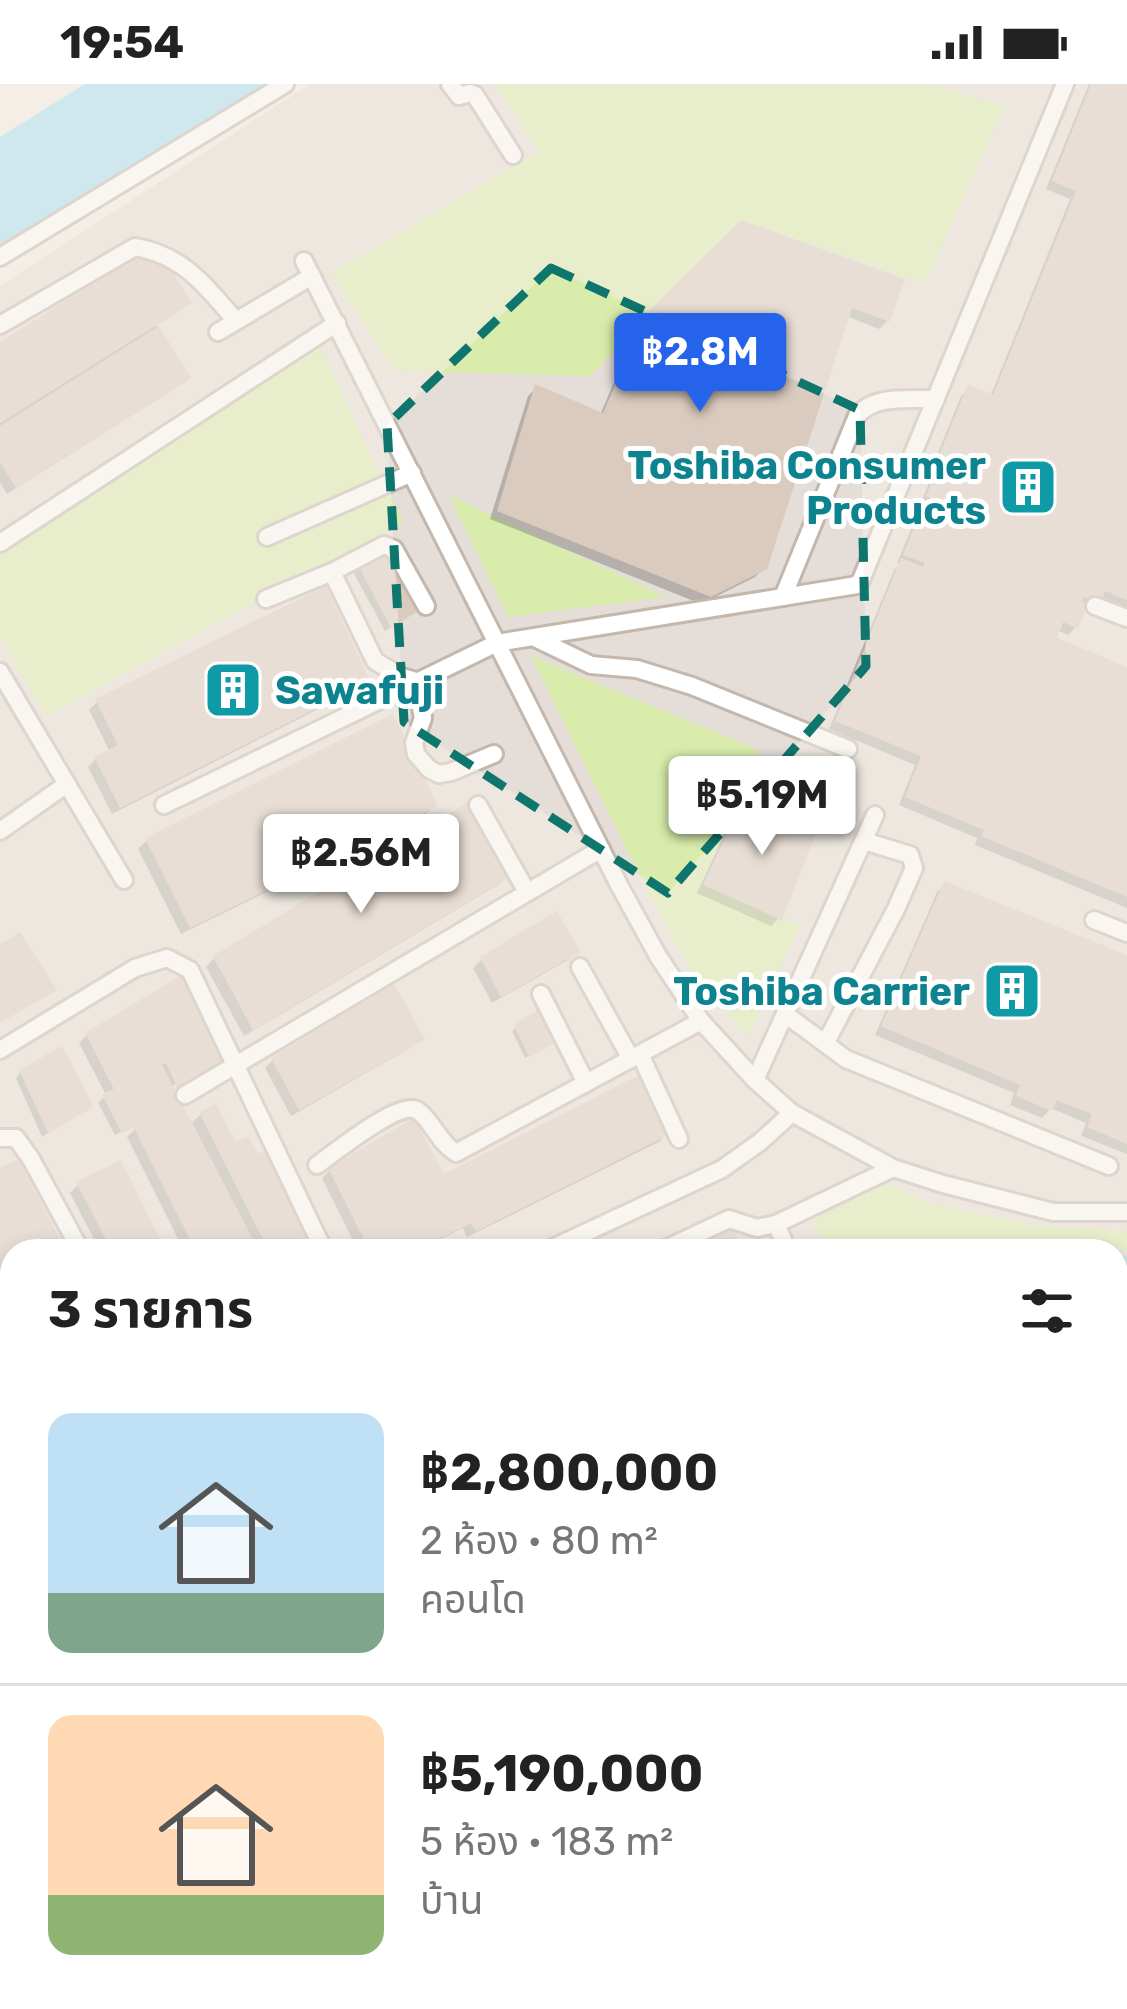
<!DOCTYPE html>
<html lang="th">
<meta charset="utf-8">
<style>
body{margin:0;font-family:Rubik,"Noto Sans Thai",sans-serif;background:#f2f2f2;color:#222;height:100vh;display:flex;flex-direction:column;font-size:45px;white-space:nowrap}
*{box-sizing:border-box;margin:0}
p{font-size:39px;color:#767676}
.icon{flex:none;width:66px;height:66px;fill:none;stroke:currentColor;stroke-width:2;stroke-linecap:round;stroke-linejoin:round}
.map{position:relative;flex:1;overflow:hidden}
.details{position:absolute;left:0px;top:1155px;width:1128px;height:771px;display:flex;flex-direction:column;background:#fff;border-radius:36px 36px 0 0;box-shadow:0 6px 18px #0003}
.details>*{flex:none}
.price{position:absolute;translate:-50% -102px;padding:0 27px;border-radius:12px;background:#fff;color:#222;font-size:39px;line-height:78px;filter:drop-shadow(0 3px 6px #0008)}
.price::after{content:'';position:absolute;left:50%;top:72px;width:36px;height:27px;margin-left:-18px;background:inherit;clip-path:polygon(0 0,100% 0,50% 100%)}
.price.selected{background:#2563eb;color:#fff}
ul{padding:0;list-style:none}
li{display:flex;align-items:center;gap:36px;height:300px;padding:0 48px}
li+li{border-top:3px solid #e0e0e0}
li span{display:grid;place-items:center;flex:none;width:336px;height:240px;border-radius:24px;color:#555}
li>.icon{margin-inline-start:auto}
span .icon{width:144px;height:144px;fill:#fffc;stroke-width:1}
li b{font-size:51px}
h2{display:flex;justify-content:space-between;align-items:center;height:144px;padding:0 48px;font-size:51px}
.status{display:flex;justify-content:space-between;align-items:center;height:84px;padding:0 60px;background:#fff;direction:ltr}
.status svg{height:33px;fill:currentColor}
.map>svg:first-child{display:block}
</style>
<div class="status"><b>19:54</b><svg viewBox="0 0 49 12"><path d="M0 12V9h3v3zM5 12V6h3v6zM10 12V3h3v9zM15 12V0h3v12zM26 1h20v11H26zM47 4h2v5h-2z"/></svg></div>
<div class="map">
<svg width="1127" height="1925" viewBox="0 0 1127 1925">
<rect width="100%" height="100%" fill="#f4eee7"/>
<path fill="#e4ddd8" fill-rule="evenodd" d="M310,0H1127V1925H0V202ZM12,1167H1116V1914H12Z"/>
<g fill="#d9ecac">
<polygon points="495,0 923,0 1005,21 925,200 741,136 590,292 395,287 331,189 538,68"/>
<polygon points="315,253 403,438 46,632 0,554 0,459"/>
<polygon points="449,411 666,513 508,533"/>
<polygon points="531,572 759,666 703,800 800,842 748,952 696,896 657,826"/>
<polygon points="887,1100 933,1120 1038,1142 1127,1146 1127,1166 829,1167 811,1137"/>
<polygon points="1127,1275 1127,1374 1116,1378 1116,1276"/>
<polygon points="12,1702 12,1914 657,1914 663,1925 0,1925 0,1704"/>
</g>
<g fill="#9fdff5">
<polygon points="85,0 266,0 0,166 0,53"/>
<polygon points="1127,1172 1127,1274 1116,1275 1116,1173"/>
<polygon points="12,1561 12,1682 0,1681 0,1562"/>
</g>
<g fill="#0003">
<polygon points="1089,0 1127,0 1127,527 1084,523 1076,543 1068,551 1057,546 1053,555 1127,586 1127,824 975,761 977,754 899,721 915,681 829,645 894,486 900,480 897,479 912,443 920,435 938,442 942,430 920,421 930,396 940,386 932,383 961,312 969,304 990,313 1070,115 1046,105"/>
<polygon points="741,139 888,237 879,245 846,232 764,484 755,493 701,520 490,435 528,312 536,304 600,331 638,242"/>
<polygon points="189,219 156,242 188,293 180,301 7,410 0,398 0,262"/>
<polygon points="356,479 416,527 385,547 351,484"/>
<polygon points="366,596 358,605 112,730 88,683 96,675 110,668 89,626 97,618"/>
<polygon points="743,718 779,834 771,842 697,809 735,727"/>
<polygon points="434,722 426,730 181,850 138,765 147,756"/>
<polygon points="506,793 498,801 244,952 206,883 214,874"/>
<polygon points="945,800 1127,874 1127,1070 1081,1052 1086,1039 1051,1024 1042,1034 1010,1021 1014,1009 875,951 937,808"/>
<polygon points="576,868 568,876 492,919 473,884 482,875"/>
<polygon points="516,944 551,960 525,974 512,947"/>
<polygon points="87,951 219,978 162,1007 190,1041 201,1030 234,1061 317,1167 184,1167 127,1053 140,1040 115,1051 98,1019 106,1011 79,959"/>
<polygon points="421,954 413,962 291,1032 265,984 273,976"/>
<polygon points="21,988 90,1023 42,1053 16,994"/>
<polygon points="667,1049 659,1058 467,1153 463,1144 418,1167 358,1167 322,1094 330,1086 443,1094"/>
<polygon points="0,1087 63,1167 12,1167 12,1266 0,1242"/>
<polygon points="78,1101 162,1167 100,1167 70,1109"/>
<polygon points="1127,1403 1127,1499 1116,1460 1116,1431 1125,1427 1120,1409"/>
<polygon points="12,1434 12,1522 0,1523 0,1441"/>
</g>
<g fill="#dacbbe">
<polygon points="1091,0 1127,0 1127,516 1105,507 1100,519 1084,513 1082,517 1088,520 1078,545 1063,538 1057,554 1127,583 1127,813 981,752 984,746 905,713 921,672 835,637 901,474 923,483 925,479 903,471 919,431 941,440 948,422 926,412 938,384 960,393 963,385 938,374 968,300 993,311 1076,107 1052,97"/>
<polygon points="741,136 905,195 890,238 852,224 767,485 711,513 497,427 535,300 603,329 646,230"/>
<polygon points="156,161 192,219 0,339 0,258"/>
<polygon points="159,242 191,294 16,404 0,378 0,342"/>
<polygon points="394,465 426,522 391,544 355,476"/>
<polygon points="326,502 370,597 120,724 94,673 118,661 95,615"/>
<polygon points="393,630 438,722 190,844 145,754"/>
<polygon points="743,715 819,741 782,836 703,801"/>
<polygon points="467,719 510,793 253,946 213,872"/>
<polygon points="944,797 1127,871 1127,1060 1087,1043 1092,1030 1057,1016 1052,1027 1016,1012 1020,1001 881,942"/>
<polygon points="557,827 580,868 501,913 480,873"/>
<polygon points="20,848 57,906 0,939 0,860"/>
<polygon points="190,886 227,977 177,1003 166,979 162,981 259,1167 196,1167 133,1042 121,1048 102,1010 114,1005 85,949"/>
<polygon points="394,900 425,955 299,1026 271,974"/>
<polygon points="546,921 558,957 529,973 514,941"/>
<polygon points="62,962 94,1023 48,1049 19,986"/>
<polygon points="643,989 670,1050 476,1147 471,1139 415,1167 370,1167 328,1084 414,1034 444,1090"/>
<polygon points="216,1019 235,1057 248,1053 259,1070 269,1063 321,1167 269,1167 199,1028"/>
<polygon points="19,1075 66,1167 12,1167 12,1245 0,1221 0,1084"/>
<polygon points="121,1076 166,1167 112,1167 76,1098"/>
<polygon points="733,1144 744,1167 689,1167"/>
<polygon points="0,1282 12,1306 12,1341 0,1347"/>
<polygon points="12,1431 12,1516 0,1517 0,1437"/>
<polygon points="1127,1716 1127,1787 1123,1788 1127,1804 1116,1807 1116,1719"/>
</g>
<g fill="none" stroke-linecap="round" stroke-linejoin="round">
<defs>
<g id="minor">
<polyline points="450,0 459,12 470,9 475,11 513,71"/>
<polyline points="0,173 285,0"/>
<polyline points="304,177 619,801 658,872 701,937 755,996 792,1029 893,1084 943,1100 1053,1128 1127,1128"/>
<path d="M0,241L135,163C183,171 206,202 236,237"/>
<polyline points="218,248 312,192"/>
<polyline points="267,453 412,389"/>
<polyline points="0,459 337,239"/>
<polyline points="332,488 384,461 394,465 426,522"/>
<path d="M783,513L857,332C874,310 910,316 936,315"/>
<polyline points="266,515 332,488 375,577 402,593 416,597 423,634 414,659 416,670 429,685 439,690 451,688 494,670"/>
<polyline points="1095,522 1127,534"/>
<polyline points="535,554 591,581 637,585 692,602 848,665"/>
<polyline points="0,588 124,796"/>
<polyline points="164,721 497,559 857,501 861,496 1065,0"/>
<polyline points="478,721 527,808"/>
<polyline points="0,747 67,700"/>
<polyline points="1094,836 1127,849"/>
<polyline points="580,883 631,975"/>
<polyline points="541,910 586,999"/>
<polyline points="785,930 846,975 1109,1082"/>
<polyline points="826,958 896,825 914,784 910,771 864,757"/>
<polyline points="0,966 135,884 167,874 190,886 324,1167"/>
<polyline points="640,970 679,1055"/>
<polyline points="755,996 875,731"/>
<polyline points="185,1011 601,765"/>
<polyline points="0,1054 16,1054 31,1075 81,1167"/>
<path d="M317,1081C334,1069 399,1016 417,1026C432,1036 438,1058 456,1069L701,937"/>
<polyline points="546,1167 722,1085 760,1058 792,1029"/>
<polyline points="661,1167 729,1135 757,1144 776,1140"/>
<polyline points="788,1167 776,1140 893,1084"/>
<polyline points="0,1263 12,1289"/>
<polyline points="1116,1384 1127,1381"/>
<polyline points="0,1412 12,1407"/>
<polyline points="1116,1547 1127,1589"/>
<polyline points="1116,1629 1127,1626"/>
<polyline points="0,1698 12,1697"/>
<polyline points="1116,1855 1127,1852"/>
<polyline points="860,1925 900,1914"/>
<polyline points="1065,1925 1080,1921 1088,1925"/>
</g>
</defs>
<use href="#minor" stroke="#c4b7ab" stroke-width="22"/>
<use href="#minor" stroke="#fff" stroke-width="16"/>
</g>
<path d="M0 0H1127V1925H0ZM551,184L860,326L866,582L668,809L404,638L387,341Z" fill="#f4eee7" fill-opacity=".55" fill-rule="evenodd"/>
<path fill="none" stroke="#0f766e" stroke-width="9" stroke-dasharray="24 15" stroke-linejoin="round" d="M551,184L860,326L866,582L668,809L404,638L387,341Z"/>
<defs>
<symbol id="building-square" viewBox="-11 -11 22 22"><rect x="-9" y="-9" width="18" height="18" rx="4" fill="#0f9aa8" stroke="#fff"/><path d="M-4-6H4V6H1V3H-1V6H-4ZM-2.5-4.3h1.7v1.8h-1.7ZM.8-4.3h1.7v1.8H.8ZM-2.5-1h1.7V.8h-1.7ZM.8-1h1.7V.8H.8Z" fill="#fff"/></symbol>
</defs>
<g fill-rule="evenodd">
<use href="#building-square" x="995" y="370" width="66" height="66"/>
<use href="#building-square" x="200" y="573" width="66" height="66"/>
<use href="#building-square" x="979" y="874" width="66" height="66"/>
</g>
<g text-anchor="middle" stroke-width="10" stroke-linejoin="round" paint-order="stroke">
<g font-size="39" font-weight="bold" fill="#0d838f" stroke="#fff" text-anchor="end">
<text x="986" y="395">Toshiba Consumer<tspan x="986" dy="45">Products</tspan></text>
<text x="275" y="620" text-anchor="start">Sawafuji</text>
<text x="970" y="921">Toshiba Carrier</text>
</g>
</g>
</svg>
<b class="price selected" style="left:700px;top:331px">฿2.8M</b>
<b class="price" style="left:762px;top:774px">฿5.19M</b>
<b class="price" style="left:361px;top:832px">฿2.56M</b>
<section class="details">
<h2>3 รายการ<svg class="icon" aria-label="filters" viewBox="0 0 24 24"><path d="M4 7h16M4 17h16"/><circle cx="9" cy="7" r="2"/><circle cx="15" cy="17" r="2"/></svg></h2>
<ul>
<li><span style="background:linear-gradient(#bfe0f5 75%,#7fa58c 0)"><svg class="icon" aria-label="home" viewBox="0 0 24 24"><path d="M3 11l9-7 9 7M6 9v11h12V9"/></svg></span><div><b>฿2,800,000</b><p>2 ห้อง · 80 m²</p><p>คอนโด</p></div></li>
<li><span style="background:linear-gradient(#ffd9b3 75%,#8fb573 0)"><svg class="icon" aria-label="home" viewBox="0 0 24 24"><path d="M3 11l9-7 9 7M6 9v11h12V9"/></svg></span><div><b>฿5,190,000</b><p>5 ห้อง · 183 m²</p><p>บ้าน</p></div></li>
</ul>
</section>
</div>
